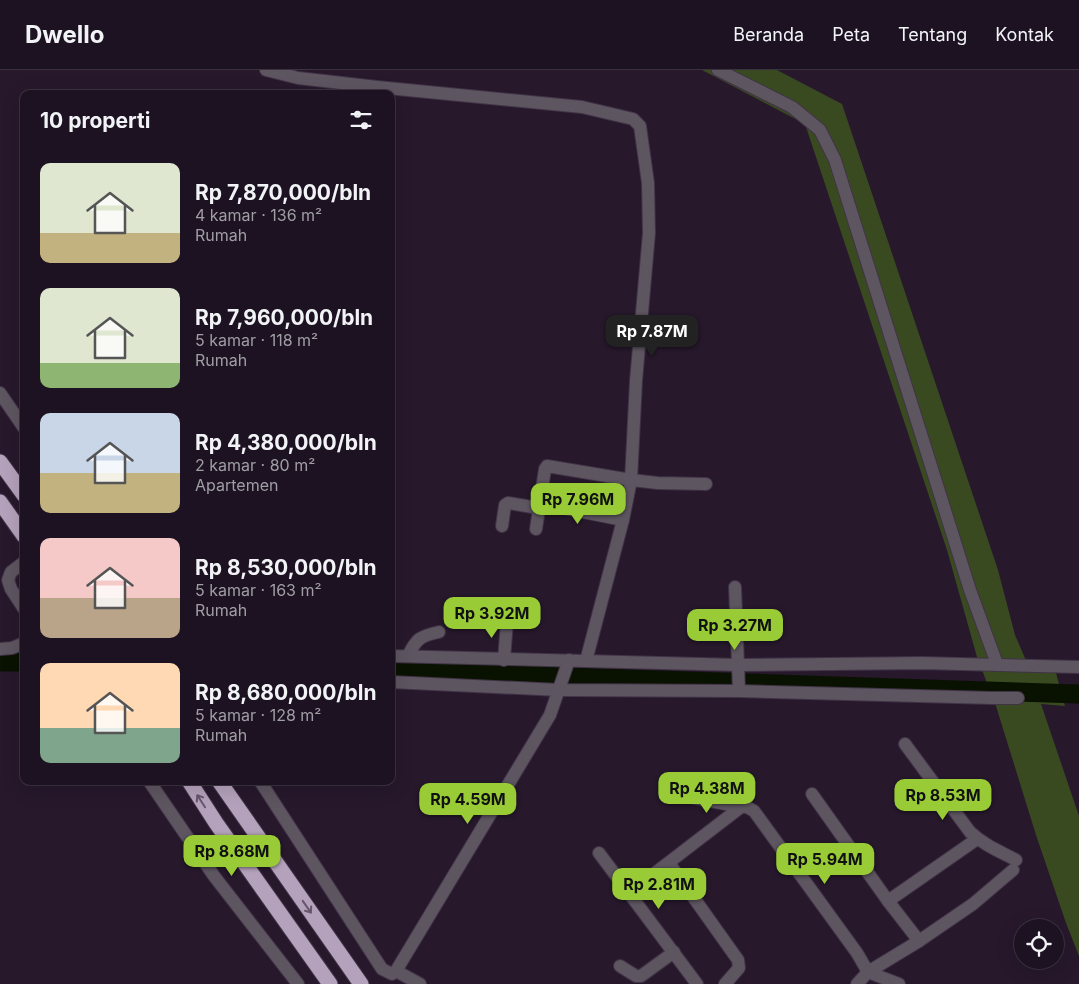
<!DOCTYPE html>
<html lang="id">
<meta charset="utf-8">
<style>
body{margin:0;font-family:Inter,sans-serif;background:#2a202e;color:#f1f3f6;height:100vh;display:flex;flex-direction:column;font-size:19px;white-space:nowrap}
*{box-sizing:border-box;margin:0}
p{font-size:16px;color:#a09ea5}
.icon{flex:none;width:28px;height:28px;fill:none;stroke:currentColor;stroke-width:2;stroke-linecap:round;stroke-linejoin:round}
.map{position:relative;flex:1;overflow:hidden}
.details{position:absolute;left:20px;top:20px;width:375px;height:695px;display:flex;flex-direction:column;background:#1d1221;border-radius:10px;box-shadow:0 5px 20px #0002,0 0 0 1px #3b323f}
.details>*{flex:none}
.controls{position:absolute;left:1014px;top:849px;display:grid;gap:10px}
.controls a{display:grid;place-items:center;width:50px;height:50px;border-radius:50%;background:#1d1221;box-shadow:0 5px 20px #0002,0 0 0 1px #3b323f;font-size:25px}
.price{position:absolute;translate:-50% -42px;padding:0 11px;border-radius:10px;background:#99cb36;color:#111;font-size:16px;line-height:32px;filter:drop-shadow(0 1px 2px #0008)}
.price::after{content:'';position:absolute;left:50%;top:30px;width:15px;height:11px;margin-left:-8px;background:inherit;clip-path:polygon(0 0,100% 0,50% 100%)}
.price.selected{background:#222;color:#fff}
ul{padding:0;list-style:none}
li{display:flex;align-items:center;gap:15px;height:125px;padding:0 20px}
li span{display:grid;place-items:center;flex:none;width:140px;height:100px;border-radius:10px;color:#555}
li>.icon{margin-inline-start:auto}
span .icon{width:60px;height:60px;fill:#fffc;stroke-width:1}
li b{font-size:21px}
h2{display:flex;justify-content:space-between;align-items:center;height:60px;padding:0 20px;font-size:21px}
header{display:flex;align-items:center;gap:30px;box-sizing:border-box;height:70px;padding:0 25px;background:#1d1221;border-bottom:1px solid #3b323f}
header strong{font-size:24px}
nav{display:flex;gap:28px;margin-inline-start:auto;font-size:18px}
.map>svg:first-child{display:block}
</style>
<header>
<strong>Dwello</strong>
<nav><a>Beranda</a><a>Peta</a><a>Tentang</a><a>Kontak</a></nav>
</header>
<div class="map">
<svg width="1079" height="914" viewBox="0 0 1079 914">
<rect width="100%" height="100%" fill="#27182c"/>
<polygon fill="#3a4a20" points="702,0 777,0 842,34 998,500 1015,565 1027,593 1053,592 1065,636 1041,634 1079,746 1079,886 1066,853 1036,765 996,636 977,587 947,480 805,54"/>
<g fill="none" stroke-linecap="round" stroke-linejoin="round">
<g stroke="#091200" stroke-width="19">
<polyline points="0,592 24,592"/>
<polyline points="391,601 1079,624"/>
</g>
<defs>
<g id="minor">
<polyline points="266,0 298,8 377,17 582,37 633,49 640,56 648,113 649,163 636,311 631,410 623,450 586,591"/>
<polyline points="718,0 792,37 820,60 835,90 970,520 997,594"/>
<polyline points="0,323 24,358"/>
<polyline points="538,433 623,450"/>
<polyline points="502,456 505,435 508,433 538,438"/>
<polyline points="536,459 545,399 547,396 631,410 658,413 706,414"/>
<polyline points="24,492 11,502 8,510 11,519 24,539"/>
<polyline points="735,517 739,621"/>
<polyline points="0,579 12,578 24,573"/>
<polyline points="391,586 739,595 922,593 1079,597"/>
<path d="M408,586C416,569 420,566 439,562"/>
<polyline points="504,590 507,551"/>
<polyline points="391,612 559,620 739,621 992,628 1018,628"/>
<path d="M905,674L970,762C984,775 999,781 1016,790"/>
<polyline points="149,711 214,806 298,914"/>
<polyline points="260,711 382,899 392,904 396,901 550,645 569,590"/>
<polyline points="812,724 888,831"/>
<polyline points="679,725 741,737 747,737 754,741 857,883 868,902 857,914"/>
<polyline points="599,783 697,914"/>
<polyline points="669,793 738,890 739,898 725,914"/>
<polyline points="629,823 741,737"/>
<polyline points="919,871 888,831 977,769"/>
<polyline points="620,896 636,906 641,906 674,882"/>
<polyline points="396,901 420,914"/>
<polyline points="868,902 919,871 973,834 1013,800"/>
<polyline points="868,902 899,914"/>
</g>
<g id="highway">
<polyline points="0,392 24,425"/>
<polyline points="0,432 24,466"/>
<polyline points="189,711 216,753 330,914"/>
<polyline points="219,711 361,914"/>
</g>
</defs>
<use href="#minor" stroke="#413346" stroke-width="14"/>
<use href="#highway" stroke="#413346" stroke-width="17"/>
<use href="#minor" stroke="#5d5560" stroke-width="12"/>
<use href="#highway" stroke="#b4a1bb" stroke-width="15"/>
</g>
<defs><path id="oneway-shaft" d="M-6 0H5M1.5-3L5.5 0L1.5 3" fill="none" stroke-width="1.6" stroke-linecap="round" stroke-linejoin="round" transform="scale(1.25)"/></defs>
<g stroke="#66566c">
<use href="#oneway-shaft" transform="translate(201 731) rotate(-123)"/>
<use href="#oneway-shaft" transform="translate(307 837) rotate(55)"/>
</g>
</svg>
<div class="controls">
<a><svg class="icon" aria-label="locate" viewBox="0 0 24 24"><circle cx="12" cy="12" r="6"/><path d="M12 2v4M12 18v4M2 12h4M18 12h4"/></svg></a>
</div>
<b class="price selected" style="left:652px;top:287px">Rp 7.87M</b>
<b class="price" style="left:578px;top:455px">Rp 7.96M</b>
<b class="price" style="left:492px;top:569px">Rp 3.92M</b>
<b class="price" style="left:735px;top:581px">Rp 3.27M</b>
<b class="price" style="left:707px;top:744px">Rp 4.38M</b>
<b class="price" style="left:943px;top:751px">Rp 8.53M</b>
<b class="price" style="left:468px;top:755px">Rp 4.59M</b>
<b class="price" style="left:232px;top:807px">Rp 8.68M</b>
<b class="price" style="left:825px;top:815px">Rp 5.94M</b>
<b class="price" style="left:659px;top:840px">Rp 2.81M</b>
<section class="details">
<h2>10 properti<svg class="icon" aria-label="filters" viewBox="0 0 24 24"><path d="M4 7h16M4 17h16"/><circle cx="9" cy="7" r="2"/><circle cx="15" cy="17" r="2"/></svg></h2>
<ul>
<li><span style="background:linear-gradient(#dfe7d0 70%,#c2b280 0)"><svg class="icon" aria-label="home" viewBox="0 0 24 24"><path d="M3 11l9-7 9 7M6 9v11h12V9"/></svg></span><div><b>Rp 7,870,000/bln</b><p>4 kamar · 136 m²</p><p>Rumah</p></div></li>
<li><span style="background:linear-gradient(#dfe7d0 75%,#8fb573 0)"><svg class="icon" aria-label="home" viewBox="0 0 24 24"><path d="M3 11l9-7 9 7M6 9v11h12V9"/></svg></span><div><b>Rp 7,960,000/bln</b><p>5 kamar · 118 m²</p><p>Rumah</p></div></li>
<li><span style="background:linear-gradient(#c9d6e8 60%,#c2b280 0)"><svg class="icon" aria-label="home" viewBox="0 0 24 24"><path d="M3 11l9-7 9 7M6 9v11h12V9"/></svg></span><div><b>Rp 4,380,000/bln</b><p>2 kamar · 80 m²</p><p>Apartemen</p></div></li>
<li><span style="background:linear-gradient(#f6c9c9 60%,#b9a48a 0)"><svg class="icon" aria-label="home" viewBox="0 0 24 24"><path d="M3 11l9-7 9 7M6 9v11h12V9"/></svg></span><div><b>Rp 8,530,000/bln</b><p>5 kamar · 163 m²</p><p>Rumah</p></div></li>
<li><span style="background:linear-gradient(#ffd9b3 65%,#7fa58c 0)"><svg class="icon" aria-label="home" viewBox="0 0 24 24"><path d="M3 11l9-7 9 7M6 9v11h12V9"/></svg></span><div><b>Rp 8,680,000/bln</b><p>5 kamar · 128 m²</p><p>Rumah</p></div></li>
</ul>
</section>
</div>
